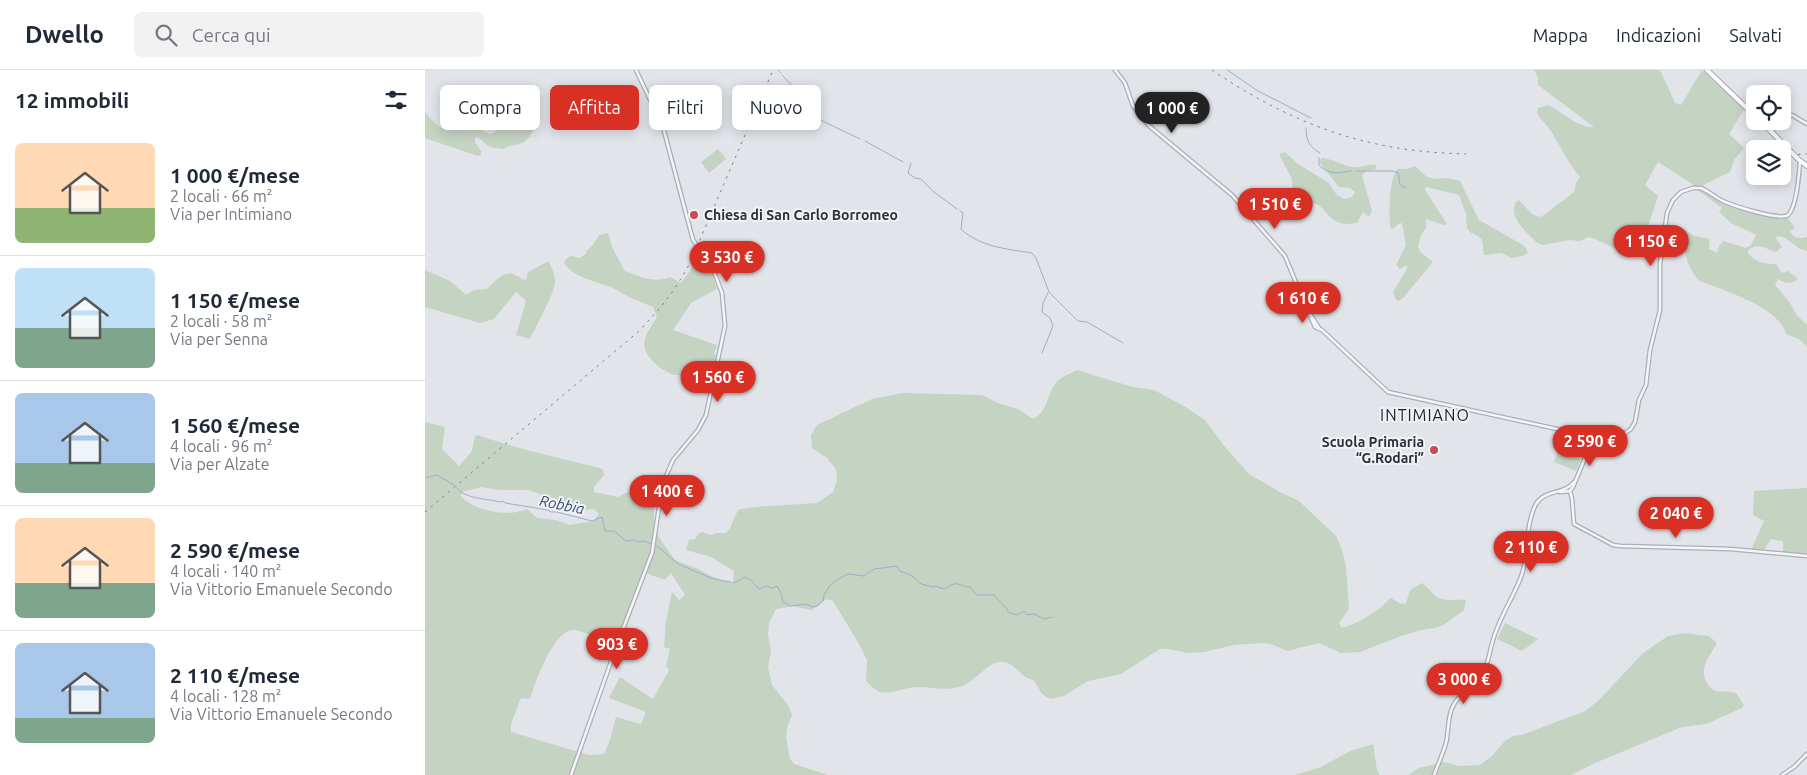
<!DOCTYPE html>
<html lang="it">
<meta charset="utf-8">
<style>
body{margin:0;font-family:Ubuntu,sans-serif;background:#f2f2f3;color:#1f2937;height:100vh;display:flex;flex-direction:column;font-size:19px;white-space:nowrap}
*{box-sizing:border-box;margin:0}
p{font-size:16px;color:#747a83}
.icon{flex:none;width:28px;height:28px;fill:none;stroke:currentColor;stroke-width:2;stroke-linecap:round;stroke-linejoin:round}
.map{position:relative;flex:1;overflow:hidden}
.panel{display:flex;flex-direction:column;background:#fff;width:425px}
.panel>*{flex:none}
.hud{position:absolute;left:15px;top:15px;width:475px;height:45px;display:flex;gap:10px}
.controls{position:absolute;left:1321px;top:15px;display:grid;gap:10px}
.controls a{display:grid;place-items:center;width:45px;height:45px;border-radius:8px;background:#fff;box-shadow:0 2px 12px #0003;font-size:25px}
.price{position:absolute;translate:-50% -42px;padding:0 11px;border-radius:18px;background:#d93025;color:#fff;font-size:16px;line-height:32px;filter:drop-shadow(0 1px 2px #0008)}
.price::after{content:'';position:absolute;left:50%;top:30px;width:15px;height:11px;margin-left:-8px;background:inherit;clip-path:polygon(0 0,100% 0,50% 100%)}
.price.selected{background:#222;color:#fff}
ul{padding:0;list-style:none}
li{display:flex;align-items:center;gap:15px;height:125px;padding:0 15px}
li+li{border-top:1px solid #e0e1e3}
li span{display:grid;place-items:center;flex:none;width:140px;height:100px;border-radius:8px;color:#555}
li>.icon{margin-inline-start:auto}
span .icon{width:60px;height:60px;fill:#fffc;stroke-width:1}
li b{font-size:21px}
h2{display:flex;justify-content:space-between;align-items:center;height:60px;padding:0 15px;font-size:21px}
.chip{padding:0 18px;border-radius:8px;background:#fff;box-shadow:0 2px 12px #0003;font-size:18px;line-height:45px}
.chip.selected{background:#d93025;color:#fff}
header{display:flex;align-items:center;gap:30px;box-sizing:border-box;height:70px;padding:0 25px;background:#fff;border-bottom:1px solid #e0e1e3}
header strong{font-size:24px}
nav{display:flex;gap:28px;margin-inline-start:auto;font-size:18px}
.search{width:350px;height:45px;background:#f2f2f3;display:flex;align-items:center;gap:12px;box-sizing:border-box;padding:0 18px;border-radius:8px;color:#747a83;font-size:19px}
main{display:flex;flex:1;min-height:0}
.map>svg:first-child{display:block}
</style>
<header>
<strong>Dwello</strong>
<div class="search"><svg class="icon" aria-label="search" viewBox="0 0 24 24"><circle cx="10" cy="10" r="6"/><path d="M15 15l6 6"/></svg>Cerca qui</div>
<nav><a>Mappa</a><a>Indicazioni</a><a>Salvati</a></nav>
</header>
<main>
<section class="panel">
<h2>12 immobili<svg class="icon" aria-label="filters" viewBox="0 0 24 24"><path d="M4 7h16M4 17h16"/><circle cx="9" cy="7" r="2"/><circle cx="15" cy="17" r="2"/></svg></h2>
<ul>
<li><span style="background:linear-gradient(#ffd9b3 65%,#8fb573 0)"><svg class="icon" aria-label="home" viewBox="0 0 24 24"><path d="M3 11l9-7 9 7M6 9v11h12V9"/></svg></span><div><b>1 000 €/mese</b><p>2 locali · 66 m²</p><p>Via per Intimiano</p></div></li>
<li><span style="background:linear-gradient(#bfe0f5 60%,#7fa58c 0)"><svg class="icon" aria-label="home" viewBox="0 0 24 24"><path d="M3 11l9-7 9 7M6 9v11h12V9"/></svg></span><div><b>1 150 €/mese</b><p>2 locali · 58 m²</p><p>Via per Senna</p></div></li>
<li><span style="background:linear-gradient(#a9c7e8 70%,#7fa58c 0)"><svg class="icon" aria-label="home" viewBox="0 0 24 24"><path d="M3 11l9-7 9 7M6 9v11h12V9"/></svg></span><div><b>1 560 €/mese</b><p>4 locali · 96 m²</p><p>Via per Alzate</p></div></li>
<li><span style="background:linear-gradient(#ffd9b3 65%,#7fa58c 0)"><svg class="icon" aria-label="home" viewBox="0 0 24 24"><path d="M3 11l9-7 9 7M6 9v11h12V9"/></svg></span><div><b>2 590 €/mese</b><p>4 locali · 140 m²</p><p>Via Vittorio Emanuele Secondo</p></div></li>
<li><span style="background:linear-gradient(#a9c7e8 75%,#7fa58c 0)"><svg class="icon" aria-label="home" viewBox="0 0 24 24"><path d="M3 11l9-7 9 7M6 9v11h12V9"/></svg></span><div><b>2 110 €/mese</b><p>4 locali · 128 m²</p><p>Via Vittorio Emanuele Secondo</p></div></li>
</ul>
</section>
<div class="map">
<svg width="1382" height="705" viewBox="0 0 1382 705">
<rect width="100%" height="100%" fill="#e1e4e9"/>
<g fill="#c5d3c3" fill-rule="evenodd">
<path d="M1109,0H1235L1250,33L1256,35L1277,0L1320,38L1304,64L1319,78L1309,90L1305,102L1278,115C1297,134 1333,144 1360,144L1370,158L1365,161C1368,168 1375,169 1382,167V181C1371,180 1365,167 1352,166L1351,169L1357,177L1351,182C1340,179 1331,171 1322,182C1329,192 1339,194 1351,194L1357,203L1363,201L1373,209C1367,215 1359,213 1353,209L1350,215L1365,233L1371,244L1382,255V277L1374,269L1361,264C1353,235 1297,221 1273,210C1261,195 1257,177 1259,159L1269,166L1285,169L1284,179L1292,183L1294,176L1298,171L1321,178L1326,175L1331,165L1306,153L1294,142L1297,138L1271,119L1267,114L1233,92L1220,115L1233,126L1223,157L1216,156C1215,161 1214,168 1212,172C1200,192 1178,169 1163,167L1155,171L1144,170L1118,175C1111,173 1107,168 1102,163C1094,154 1085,145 1091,132L1094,130L1107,144L1114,147L1119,145L1149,122L1151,113L1155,107L1145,94L1126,61L1112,44L1113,38L1123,35C1136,41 1154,59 1169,57L1113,15V8Z"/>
<path d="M105,32L115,43C111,53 107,70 95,74C88,76 85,74 79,79C75,78 69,79 65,77C59,74 57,68 50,67V72L56,81V85L53,86L0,68V42C8,52 19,66 33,58C37,55 39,53 44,54C53,56 58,63 66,64L71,61L73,56L75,58Z"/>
<polygon points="293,79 301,89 284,103 276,92"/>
<path d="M860,82L873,94L904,113L911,124L919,129L927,127L930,122L925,118L914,117L895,93L896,88C906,88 916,95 927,97C934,98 943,94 951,95V99L942,101L937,105L947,141L944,147L938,142L932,153C925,154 918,155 911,151C899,145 897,129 880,134L877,146L873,145L865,134L868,122L867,109L854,84Z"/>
<path d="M990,96L1002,107L1011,109L1023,108L1035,111L1054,150L1098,175L1101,178L1103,183L1098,186L1087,188L1076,183L1059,185L1057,170L1053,166L1046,163L1042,158L1041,144L1034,125L1001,117L1000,120L1022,154L1019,155L1001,149V158L996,165L993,176L995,182L1007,191V193L978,228L974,231L971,230L968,222L983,197L980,196L975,199L971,195L981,175L977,153L973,154L968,159H966L965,155C964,142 964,107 973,99H982Z"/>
<path d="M183,163L188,179L200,201C214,206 229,214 245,207L256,213L271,192L276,181L287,203L292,219L266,233L248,260L292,275L289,284L291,285L290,292L279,303C270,304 260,306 251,305C246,305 239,300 234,297C211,278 219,267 232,247L228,237C219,233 210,230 202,226C197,224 193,220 188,218C175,213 144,206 139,192L143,187L148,186L154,188L161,184V181L167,176L174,165Z"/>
<path d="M124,191C126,197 130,204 130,210C130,224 111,256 105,269L91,265L101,231L91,222L69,249L55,253L0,237V200L25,211L41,225L49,220L62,219C70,212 78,199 90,205C95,207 96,209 101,210L103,202Z"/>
<path d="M652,300L708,317L729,320L759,336L780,350L800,377L824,404L855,422L874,431L892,448L911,466L917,480L921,496L924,539L914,553L917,558C930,554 943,547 954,539C959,535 961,531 966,528L976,534L981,533L985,520L997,513C1003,517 1006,523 1012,527C1020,532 1032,529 1041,530L1039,540L1020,554L1011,558L996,560L976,566L935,582L916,583L894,573L862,581L846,574L837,573L809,575L779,582L762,583L744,579H735L696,604L663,611L639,626L625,629L617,624L609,610C595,609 590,591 576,592C563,592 550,611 537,616C519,623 501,614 483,618C474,620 466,624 456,622C451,621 445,615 441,611L442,590L434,574L408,531L401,529L393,536L386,540L368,536L351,539L344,553L343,565L346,581L343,597L347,615L363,635L367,645L362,658L361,667L365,689L369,694L403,705H0V352L20,357L17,379L34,396L47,381L50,366L52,365C93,379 136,388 178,399L179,405L169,417V422L193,427L217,415H222L223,418L218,423L229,438V457L237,472L250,490L273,499L288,507L308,514L309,501L286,487L261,480L264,470L270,469L273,464L277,462L286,465L291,463H301L305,458L313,440L329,437L392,433L408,422L412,410L411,399L402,388L387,378L386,365L392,355L447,329L478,323L557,325L573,333L595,340L608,349C626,339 620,322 634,310C639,305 647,303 652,300ZM56,417L74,420H104L151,438L157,440L169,439L174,444L168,451L145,455L131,450L112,448L102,439C84,447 50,442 36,426L37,422ZM220,503L240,510L246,503L260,525L254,530L247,522L241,551L239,577L245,579L241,596L244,600L228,629L195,607L184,628L221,642L216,654L191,647L185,670L179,684L164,685L86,662V654L96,628L105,629C110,614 129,557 150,560C165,563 178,573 194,575Z"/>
<polygon points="1133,381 1156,389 1151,401 1129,392"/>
<polygon points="1382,418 1382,485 1358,483 1358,471 1346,469 1338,481 1326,480 1339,451 1328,445 1329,421"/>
<polygon points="1080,553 1113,569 1097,581 1072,569"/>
<path d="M1259,563L1284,566L1292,573C1285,586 1273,598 1282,613C1284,616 1287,620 1291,621C1296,622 1305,621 1311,623L1319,635L1317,638L1281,654L1257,657L1170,693L1146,705H983L994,698L1019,692L1034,696L1055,695L1067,686L1080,671L1088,666L1097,665L1160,641L1173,631L1218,583L1243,566Z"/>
<polygon points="948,674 952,700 955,705 870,705 896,697 925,681"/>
</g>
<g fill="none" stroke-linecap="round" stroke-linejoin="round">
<g stroke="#9eafc7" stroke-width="1">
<polyline points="353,0 356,3"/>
<polyline points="802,0 833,21 886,48"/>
<polyline points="357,5 376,25 391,48 435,69"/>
<path d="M881,58C881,70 884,77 895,83"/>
<polyline points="440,71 478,92"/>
<path d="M894,88V95C904,105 913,103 926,101"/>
<polyline points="486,93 483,103 490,108 496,109 509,122 532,139"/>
<path d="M931,101H968L973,103C976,110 971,114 981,118"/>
<path d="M535,141L538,143L536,159C555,177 582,179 607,183L611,188L624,222L653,251L662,252L698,273"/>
<polyline points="617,283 628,256 625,248 617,242 618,233 623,223"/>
<polyline points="0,408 12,405 29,415"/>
<path d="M32,418C39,429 64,429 76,432L78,431L80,433L123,440L126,442H132L167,451L177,447L180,461H189L201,471L210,470L213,472L219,471L227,474"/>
<path d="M231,475L253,494L286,508L309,513L320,507L326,510L334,519L342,516L347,518L352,516L356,523L358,532L366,536L381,534L388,537L392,536L398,531L399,525L405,515L417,507L423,504L439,506L449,499L472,496L475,501C484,504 490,507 496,514L509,517L511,516L518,519C523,518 524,515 529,514C534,513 539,517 545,517L552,525H569L582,539L584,543L592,545L599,541L602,545L609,544L619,549L627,547"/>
</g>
<defs>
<g id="minor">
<polyline points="211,0 238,57 268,170"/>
<polyline points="690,0 700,13 708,36 723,55 807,125 860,186 882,239 894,258"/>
<polyline points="1358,50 1367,45 1382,54"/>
<polyline points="1346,61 1356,51"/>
<polyline points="882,239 890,257 897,260 963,322 1155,364 1163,368"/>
<polyline points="1158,366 1162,377"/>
<path d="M1165,368L1189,367L1199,364L1206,359L1210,352L1214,330L1221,315L1225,280L1235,240V194L1242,143L1248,130L1256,122L1268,118H1276C1285,122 1291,128 1300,132C1310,136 1355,151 1363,145C1372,137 1374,104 1375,92"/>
<polyline points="1145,421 1147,429 1149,454 1188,475 1196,476 1305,479 1382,486"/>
<polyline points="1135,422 1145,421 1148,417 1167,371 1165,368"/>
<polyline points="146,705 193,572 227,483 237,418 241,406 248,390 273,360 281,345 300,256 297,223 287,196 277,182"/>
<path d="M1009,705C1013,694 1018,684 1021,673C1024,661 1022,647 1028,636C1034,623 1048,617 1056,606C1064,595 1064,582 1068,570C1074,548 1088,528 1096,507C1105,483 1099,457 1111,434C1120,419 1139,425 1149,412"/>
<polyline points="1357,705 1369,697 1382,684"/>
</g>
<g id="major">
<polyline points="1282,0 1330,46"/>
<polyline points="1336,51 1365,81"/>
<polyline points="1373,89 1382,96"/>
</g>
</defs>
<use href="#minor" stroke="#aaaeb6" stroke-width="5"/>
<use href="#major" stroke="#a1a7b4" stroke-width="6"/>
<use href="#minor" stroke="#f4f5f8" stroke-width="2.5"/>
<use href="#major" stroke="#fff" stroke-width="4"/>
<g stroke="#7b8292" stroke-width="1" stroke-dasharray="2.5 5" stroke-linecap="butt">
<path d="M787,0C834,32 887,59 943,72C975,80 1008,83 1041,84"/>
<polyline points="1358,85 1382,84"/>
<path d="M0,442L214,261C235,239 249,222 264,195L348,0"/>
</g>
<defs>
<polyline id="minor-bridge" points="268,170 277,182"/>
<polyline id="major-bridge" points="1365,81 1373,89"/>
</defs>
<use href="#minor-bridge" stroke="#aaaeb6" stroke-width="5" stroke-linecap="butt"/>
<use href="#major-bridge" stroke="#a1a7b4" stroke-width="6" stroke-linecap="butt"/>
<use href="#minor-bridge" stroke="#f4f5f8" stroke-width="2.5"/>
<use href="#major-bridge" stroke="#fff" stroke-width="4"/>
</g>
<g fill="#c84c55" stroke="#f1f3f7" stroke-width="2">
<circle cx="269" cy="145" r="5"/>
<circle cx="1009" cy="380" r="5"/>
</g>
<g text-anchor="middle" stroke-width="4" stroke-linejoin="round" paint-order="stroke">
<g font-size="14" font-weight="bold" fill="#2a3040" stroke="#f1f3f7" text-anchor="start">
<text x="279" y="150">Chiesa di San Carlo Borromeo</text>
<text x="999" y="377" text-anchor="end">Scuola Primaria<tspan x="999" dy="16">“G.Rodari”</tspan></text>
</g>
<g font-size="15" font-style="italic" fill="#364c72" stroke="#f1f3f7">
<text transform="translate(137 435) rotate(11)" y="5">Robbia</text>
</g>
<g font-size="16" letter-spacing="1" fill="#1c2231" stroke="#f1f3f7">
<text x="1000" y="351">INTIMIANO</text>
</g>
</g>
</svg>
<div class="controls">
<a><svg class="icon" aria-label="locate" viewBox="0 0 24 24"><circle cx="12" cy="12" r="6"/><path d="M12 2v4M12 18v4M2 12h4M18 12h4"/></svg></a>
<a><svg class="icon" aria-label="layers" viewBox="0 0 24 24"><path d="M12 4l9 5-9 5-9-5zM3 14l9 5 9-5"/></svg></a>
</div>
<b class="price selected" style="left:747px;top:64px">1 000 €</b>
<b class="price" style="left:850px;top:160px">1 510 €</b>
<b class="price" style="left:1226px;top:197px">1 150 €</b>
<b class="price" style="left:302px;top:213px">3 530 €</b>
<b class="price" style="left:878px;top:254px">1 610 €</b>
<b class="price" style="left:293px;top:333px">1 560 €</b>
<b class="price" style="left:1165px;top:397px">2 590 €</b>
<b class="price" style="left:242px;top:447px">1 400 €</b>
<b class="price" style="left:1251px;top:469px">2 040 €</b>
<b class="price" style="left:1106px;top:503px">2 110 €</b>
<b class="price" style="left:192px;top:600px">903 €</b>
<b class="price" style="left:1039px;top:635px">3 000 €</b>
<div class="hud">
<a class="chip">Compra</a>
<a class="chip selected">Affitta</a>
<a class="chip">Filtri</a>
<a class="chip">Nuovo</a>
</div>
</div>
</main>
